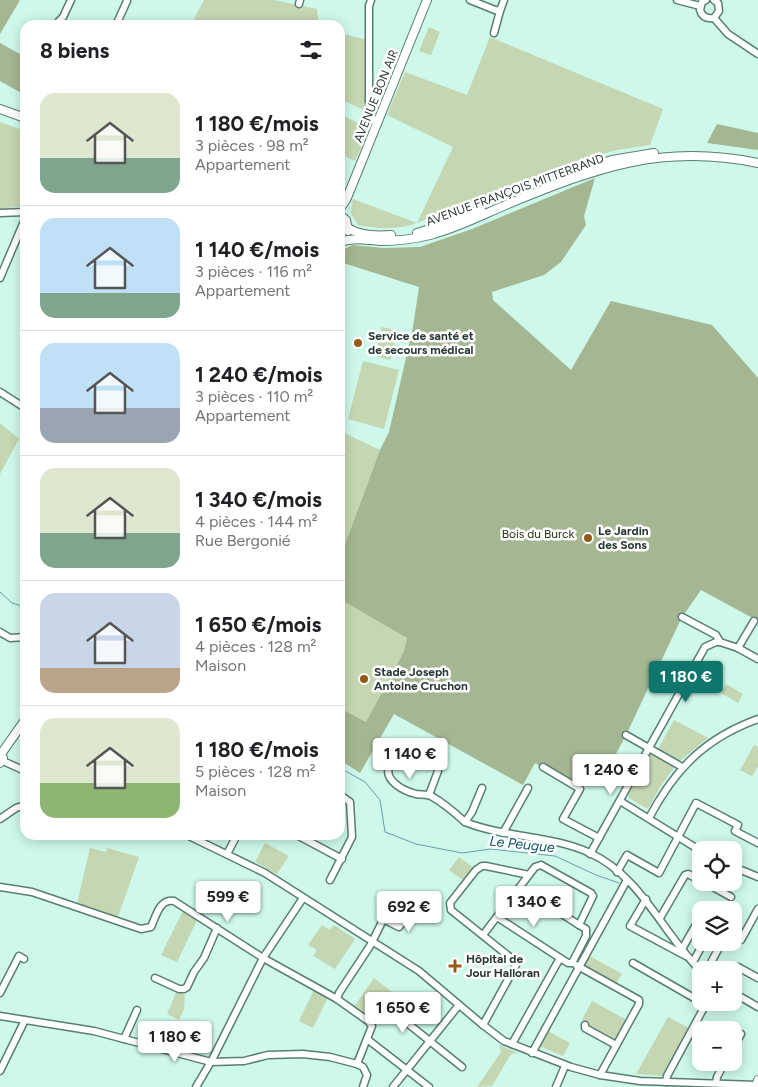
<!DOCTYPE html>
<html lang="fr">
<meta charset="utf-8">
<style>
body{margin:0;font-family:Figtree,sans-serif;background:#f2f2f2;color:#202124;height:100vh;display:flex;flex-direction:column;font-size:19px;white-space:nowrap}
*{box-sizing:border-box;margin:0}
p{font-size:16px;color:#757577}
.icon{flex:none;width:28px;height:28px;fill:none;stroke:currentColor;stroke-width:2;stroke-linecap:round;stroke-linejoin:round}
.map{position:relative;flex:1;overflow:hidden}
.drawer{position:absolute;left:20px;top:20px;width:325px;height:820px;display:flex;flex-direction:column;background:#fff;border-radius:15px;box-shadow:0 2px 12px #0003}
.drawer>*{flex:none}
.buttons{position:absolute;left:692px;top:841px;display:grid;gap:10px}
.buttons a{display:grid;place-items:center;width:50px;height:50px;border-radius:10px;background:#fff;box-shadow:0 2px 12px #0003;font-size:25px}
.price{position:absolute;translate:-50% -42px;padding:0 11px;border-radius:5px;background:#fff;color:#222;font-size:16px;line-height:32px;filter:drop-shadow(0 1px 2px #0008)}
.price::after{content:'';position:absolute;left:50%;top:30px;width:15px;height:11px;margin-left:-8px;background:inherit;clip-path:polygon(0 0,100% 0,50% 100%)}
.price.active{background:#0f766e;color:#fff}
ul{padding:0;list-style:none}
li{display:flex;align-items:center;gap:15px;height:125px;padding:0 20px}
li+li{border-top:1px solid #e0e0e0}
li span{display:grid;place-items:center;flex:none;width:140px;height:100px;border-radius:15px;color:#555}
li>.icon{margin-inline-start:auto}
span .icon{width:60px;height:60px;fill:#fffc;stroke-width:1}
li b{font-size:21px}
h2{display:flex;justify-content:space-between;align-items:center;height:60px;padding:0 20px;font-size:21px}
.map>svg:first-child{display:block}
</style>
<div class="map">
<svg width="758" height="1087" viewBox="0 0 758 1087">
<rect width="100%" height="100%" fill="#cdf8ea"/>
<g fill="#c4d6b2">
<polygon points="204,0 274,0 317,9 319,25 191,25"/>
<polygon points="429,27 440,32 431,55 419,51"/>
<polygon points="340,33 367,40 366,111 340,99"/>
<path d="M490,37L663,109L650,145L617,150L579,160L417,223C398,230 377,229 358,225L351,213L353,199L417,223L453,147L387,115L405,72L467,95Z"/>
<polygon points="340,114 364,126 361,148 355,161 340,154"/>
<polygon points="0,122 25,131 25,206 0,209"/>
<polygon points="382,327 398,331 390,360 375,356"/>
<polygon points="363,361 399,370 384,429 348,419"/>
<polygon points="0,423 19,439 0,474"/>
<polygon points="340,431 380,450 340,558"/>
<polygon points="340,599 407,637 404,651 366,722 340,708"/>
<polygon points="726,684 743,694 738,703 721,693"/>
<polygon points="674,720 708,738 680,761 658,749"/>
<polygon points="754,745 758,747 758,766 752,776 740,770"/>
<polygon points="651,754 673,765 673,769 660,787 649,807 646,808 629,798 628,794"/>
<polygon points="265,843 289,856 277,874 255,862"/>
<polygon points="90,848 106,852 107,848 139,857 118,917 77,904"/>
<polygon points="459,857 474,868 464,881 449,870"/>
<polygon points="183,911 197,920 177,962 161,955"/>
<polygon points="322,925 330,930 334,925 355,939 335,969 313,956 317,950 308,945"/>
<polygon points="588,955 622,974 615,985 584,968 582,965"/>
<polygon points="374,978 396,995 375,1023 354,1007"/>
<polygon points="314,990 328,997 313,1028 299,1021"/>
<polygon points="177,991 185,995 184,1009 179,1020 167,1014"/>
<polygon points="592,1001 627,1020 615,1041 590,1028 588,1023 582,1020"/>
<polygon points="668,1017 691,1029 666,1073 661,1076 636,1074"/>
<polygon points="546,1030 570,1043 563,1056 541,1047 539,1043"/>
<polygon points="499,1045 518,1053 511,1054 492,1086 477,1087 501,1052"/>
</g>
<g fill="#a4b692">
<polygon points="0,0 20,0 0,34"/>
<polygon points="0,43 25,57 25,95 0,81"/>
<polygon points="717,124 758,133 758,150 707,143"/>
<polygon points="595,178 584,216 586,225 561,262 544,275 492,292 493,300 571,370 611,301 712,325 758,378 758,621 701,590 682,617 626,735 600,784 578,772 571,783 535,763 523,785 394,714 360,773 340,760 340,708 366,722 404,651 407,638 340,599 340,558 380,450 389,432 413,327 419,287 340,262 340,251 353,245 383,248 420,247 472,229"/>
</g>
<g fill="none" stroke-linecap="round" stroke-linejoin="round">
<g stroke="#6d9ca9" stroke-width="1">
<polyline points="0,592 12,603 25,607"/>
<polyline points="340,768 365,782 380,800 385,832 416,844 462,853 491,849 555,856 596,875 619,883"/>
</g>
<defs>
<g id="minor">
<polyline points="371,0 369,6 369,102 371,115 376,124"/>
<polyline points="470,0 495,10 500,11 504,0"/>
<polyline points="677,0 700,6"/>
<path d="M706,0L702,2L700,10C702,17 707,19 714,18L719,11L718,3L714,0"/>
<polyline points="299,4 300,0"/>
<polyline points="714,18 728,34 758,54"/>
<polyline points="59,21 63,17 71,0"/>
<polyline points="116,25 127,1"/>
<polyline points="494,33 500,11"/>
<polyline points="0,213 25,212"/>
<polyline points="0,278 25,219"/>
<polyline points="0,392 25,408"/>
<polyline points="682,617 716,635 720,642 738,648 758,659"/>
<polyline points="0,632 10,638 25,637"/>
<polyline points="738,648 754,621"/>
<polyline points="665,669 686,681"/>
<polyline points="626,735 682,767"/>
<polyline points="3,761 25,771"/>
<polyline points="543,767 580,789 563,819 599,838"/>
<path d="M429,795L438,771L437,767L405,749L399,750C396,755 391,761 389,767C384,781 404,791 416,794C421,795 426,794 431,796C444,803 454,812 465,822L472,812L482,788"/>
<polyline points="620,801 701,851"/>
<path d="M649,818C675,769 705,738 758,719"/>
<polyline points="0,819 16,808 25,805"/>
<path d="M465,822C505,838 551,835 590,853C642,877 662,933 701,971"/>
<polyline points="503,833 528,788"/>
<polyline points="187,835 265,873 419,971 483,1025 504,1041 571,1067 600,1075 640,1081 756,1085"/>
<polyline points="297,835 342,859"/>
<polyline points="227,854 237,835"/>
<polyline points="590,854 705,647 716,642 720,642"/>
<polyline points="734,867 758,877"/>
<polyline points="617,872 627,855 659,873 696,803 738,825 735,831 758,843"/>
<polyline points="330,880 352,837 350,802 340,795"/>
<polyline points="704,882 731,897"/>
<path d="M0,887L32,892L141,929L151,927C156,916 160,898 174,901L263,958L337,999L368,1021L372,1026L357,1064L363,1067L367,1075L363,1087"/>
<polyline points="520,887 579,925"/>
<polyline points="646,899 630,926 686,956"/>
<polyline points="497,917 560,958"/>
<polyline points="660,918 685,875 688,874 701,881"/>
<polyline points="483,935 535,867 541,865 591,893 593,896 579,925 586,929 586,936 572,963 568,963 560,958 512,1044"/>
<polyline points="734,936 741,940 758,909"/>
<polyline points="682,949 701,916"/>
<polyline points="693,962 704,942"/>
<polyline points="633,963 701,1002"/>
<polyline points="576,965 639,1000 639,1004 600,1075"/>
<polyline points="707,970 722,942"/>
<polyline points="734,975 738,967 758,978"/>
<polyline points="155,978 179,989 184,989 187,987 194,972 204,958 217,928"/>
<polyline points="0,993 19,956 24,959"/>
<polyline points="734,993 758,1007"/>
<polyline points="337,999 339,993 370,946 382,922 385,920 399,927 417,904 418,898"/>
<polyline points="391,1010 462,1067"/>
<polyline points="0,1016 94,1031 211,1062 244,1061 268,1055 303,1054 330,1057 357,1064"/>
<polyline points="483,1025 516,965 516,962 451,910 450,903 476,870 482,866 486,866 529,875"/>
<polyline points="585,1025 585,1028 616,1045"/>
<polyline points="124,1039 137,1010"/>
<polyline points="367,1039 429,1087"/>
<polyline points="734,1047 741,1034"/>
<polyline points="532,1053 627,880"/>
<polyline points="0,1071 25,1020"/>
<polyline points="666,1082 667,1076 707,1002"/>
<polyline points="716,1083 717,1077 725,1062"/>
<polyline points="196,1087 212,1060 263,958 303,898"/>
<polyline points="393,1087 459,1005"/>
<polyline points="556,1087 565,1066"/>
</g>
<g id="major">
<polyline points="0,109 25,118"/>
<polyline points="583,169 612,160 654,153"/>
<polyline points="340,208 346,200 353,183 427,0"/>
<polyline points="340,215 346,220 348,231"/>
<path d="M348,228C360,236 377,236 391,235"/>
<polyline points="417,233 446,224 481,209"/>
<path d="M340,242C356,237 365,240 381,241C397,241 414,239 430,235C457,228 482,215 508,204C596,168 661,143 758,163"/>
<polyline points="0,753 3,758 0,763"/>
<polyline points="1,754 25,720"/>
<polyline points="756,1087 758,1080"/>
</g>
</defs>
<use href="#minor" stroke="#577e72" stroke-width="9"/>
<use href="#major" stroke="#577e72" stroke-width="10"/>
<use href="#minor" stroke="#fff" stroke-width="6"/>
<use href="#major" stroke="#fff" stroke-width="8"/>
</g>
<g fill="#955a19" stroke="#fff" stroke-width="2">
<circle cx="358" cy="343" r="5"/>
<circle cx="588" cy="538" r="5"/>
<circle cx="364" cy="679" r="5"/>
<path d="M452.5 958.5h5v5h5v5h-5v5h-5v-5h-5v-5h5z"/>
</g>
<g text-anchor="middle" stroke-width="5" stroke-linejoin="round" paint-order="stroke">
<g font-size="12" fill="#283934" stroke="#fff">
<text transform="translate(376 96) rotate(-68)" y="4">AVENUE BON AIR</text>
<text transform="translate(515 190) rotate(-20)" y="4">AVENUE FRANÇOIS MITTERRAND</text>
</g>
<g font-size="12" font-weight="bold" fill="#283934" stroke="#fff" text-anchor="start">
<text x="368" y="340">Service de santé et<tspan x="368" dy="14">de secours médical</tspan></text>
<text x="598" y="535">Le Jardin<tspan x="598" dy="14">des Sons</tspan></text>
<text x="374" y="676">Stade Joseph<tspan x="374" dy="14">Antoine Cruchon</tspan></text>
<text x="466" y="963">Hôpital de<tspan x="466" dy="14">Jour Halloran</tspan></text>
</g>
<g font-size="12" fill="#22330a" stroke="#fff">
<text x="538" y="538">Bois du Burck</text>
</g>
<g font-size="14" font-style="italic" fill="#0f5261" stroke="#fff">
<text transform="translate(522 844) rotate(6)" y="5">Le Peugue</text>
</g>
</g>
</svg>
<div class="buttons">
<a><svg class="icon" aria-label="locate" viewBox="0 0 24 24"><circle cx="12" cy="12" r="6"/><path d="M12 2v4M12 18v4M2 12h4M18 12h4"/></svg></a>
<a><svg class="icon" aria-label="layers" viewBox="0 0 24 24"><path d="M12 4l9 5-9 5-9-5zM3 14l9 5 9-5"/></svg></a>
<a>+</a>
<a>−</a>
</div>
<b class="price active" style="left:686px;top:703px">1 180 €</b>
<b class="price" style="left:410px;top:780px">1 140 €</b>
<b class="price" style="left:611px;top:796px">1 240 €</b>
<b class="price" style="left:228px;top:923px">599 €</b>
<b class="price" style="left:534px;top:928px">1 340 €</b>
<b class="price" style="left:409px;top:933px">692 €</b>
<b class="price" style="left:403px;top:1034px">1 650 €</b>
<b class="price" style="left:175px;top:1063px">1 180 €</b>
<section class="drawer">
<h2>8 biens<svg class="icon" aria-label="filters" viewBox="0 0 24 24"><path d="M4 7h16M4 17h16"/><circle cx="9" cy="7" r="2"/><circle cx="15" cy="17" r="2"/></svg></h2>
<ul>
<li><span style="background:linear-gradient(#dfe7d0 65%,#7fa58c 0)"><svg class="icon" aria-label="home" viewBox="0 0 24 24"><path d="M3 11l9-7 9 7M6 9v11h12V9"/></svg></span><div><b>1 180 €/mois</b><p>3 pièces · 98 m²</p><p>Appartement</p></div></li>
<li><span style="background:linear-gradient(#bfe0f5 75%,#7fa58c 0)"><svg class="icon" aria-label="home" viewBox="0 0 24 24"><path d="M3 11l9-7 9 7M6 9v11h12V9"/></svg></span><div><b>1 140 €/mois</b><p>3 pièces · 116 m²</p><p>Appartement</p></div></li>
<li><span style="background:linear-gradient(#bfe0f5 65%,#9aa5b1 0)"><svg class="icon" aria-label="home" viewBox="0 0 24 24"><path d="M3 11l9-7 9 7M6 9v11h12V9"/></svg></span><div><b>1 240 €/mois</b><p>3 pièces · 110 m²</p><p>Appartement</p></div></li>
<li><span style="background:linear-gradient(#dfe7d0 65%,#7fa58c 0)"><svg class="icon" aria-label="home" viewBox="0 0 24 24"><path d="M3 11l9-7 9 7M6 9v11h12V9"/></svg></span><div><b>1 340 €/mois</b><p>4 pièces · 144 m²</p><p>Rue Bergonié</p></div></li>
<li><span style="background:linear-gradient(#c9d6e8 75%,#b9a48a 0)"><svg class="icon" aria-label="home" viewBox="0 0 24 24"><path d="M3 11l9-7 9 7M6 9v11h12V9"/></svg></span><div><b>1 650 €/mois</b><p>4 pièces · 128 m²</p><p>Maison</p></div></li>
<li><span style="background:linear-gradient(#dfe7d0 65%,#8fb573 0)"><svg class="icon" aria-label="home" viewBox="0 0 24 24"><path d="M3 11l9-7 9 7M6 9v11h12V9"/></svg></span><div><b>1 180 €/mois</b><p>5 pièces · 128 m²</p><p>Maison</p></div></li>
</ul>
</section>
</div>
